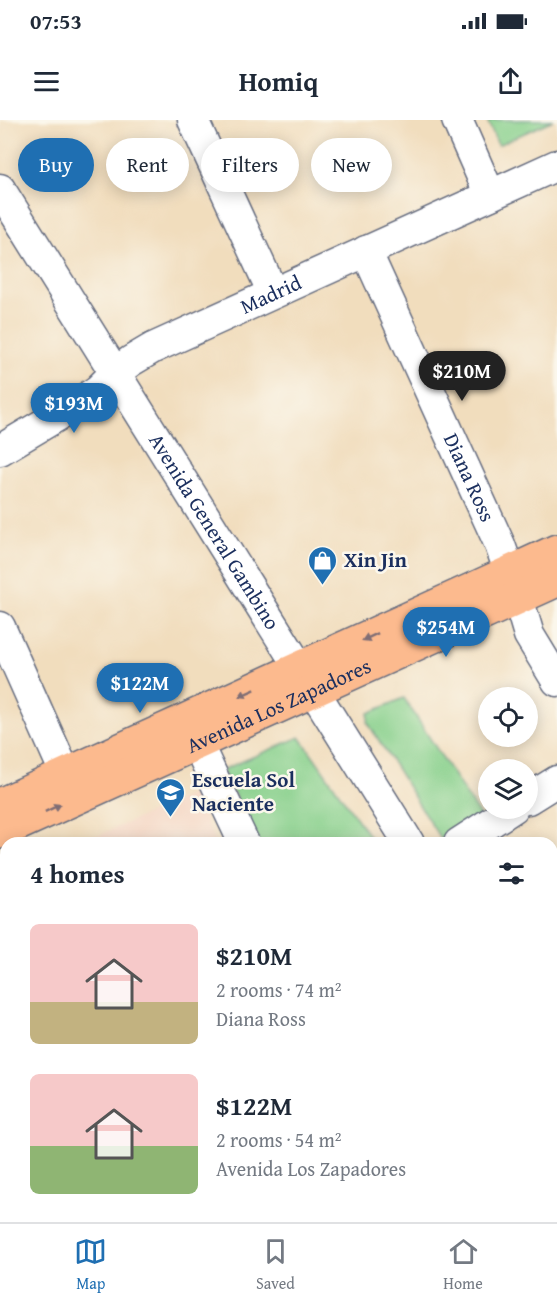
<!DOCTYPE html>
<meta charset="utf-8">
<style>
body{margin:0;font-family:"Gentium Book Plus",serif;background:#f6f6f7;color:#1f2937;height:100vh;display:flex;flex-direction:column;font-size:22px;white-space:nowrap}
*{box-sizing:border-box;margin:0}
p{font-size:20px;color:#747a83}
.icon{flex:none;width:33px;height:33px;fill:none;stroke:currentColor;stroke-width:2;stroke-linecap:round;stroke-linejoin:round}
.map{position:relative;flex:1;overflow:hidden}
.drawer{position:absolute;left:0px;top:717px;width:558px;height:386px;display:flex;flex-direction:column;background:#fff;border-radius:18px 18px 0 0;box-shadow:0 3px 15px #0003}
.drawer>*{flex:none}
.top-card{position:absolute;left:18px;top:18px;width:522px;height:54px;display:flex;gap:12px}
.controls{position:absolute;left:478px;top:567px;display:grid;gap:12px}
.controls a{display:grid;place-items:center;width:60px;height:60px;border-radius:50%;background:#fff;box-shadow:0 3px 15px #0003;font-size:30px}
.price{position:absolute;translate:-50% -51px;padding:0 14px;border-radius:21px;background:#1f6fb2;color:#fff;font-size:20px;line-height:39px;filter:drop-shadow(0 2px 3px #0008)}
.price::after{content:'';position:absolute;left:50%;top:36px;width:18px;height:14px;margin-left:-9px;background:inherit;clip-path:polygon(0 0,100% 0,50% 100%)}
.price.on{background:#222;color:#fff}
ul{padding:0;list-style:none}
li{display:flex;align-items:center;gap:18px;height:150px;padding:0 30px}
li span{display:grid;place-items:center;flex:none;width:168px;height:120px;border-radius:9px;color:#555}
li>.icon{margin-inline-start:auto}
span .icon{width:72px;height:72px;fill:#fffc;stroke-width:1}
li b{font-size:26px}
h2{display:flex;justify-content:space-between;align-items:center;height:72px;padding:0 30px;font-size:26px}
.pill{padding:0 21px;border-radius:27px;background:#fff;box-shadow:0 3px 15px #0003;font-size:21px;line-height:54px}
.pill.on{background:#1f6fb2;color:#fff}
.status{display:flex;justify-content:space-between;align-items:center;height:42px;padding:0 30px;background:#fff;direction:ltr}
.status svg{height:16px;fill:currentColor}
header{display:flex;justify-content:space-between;align-items:center;height:78px;padding:0 30px;background:#fff;font-size:27px;font-weight:800}
.dock{display:flex;justify-content:space-around;align-items:center;height:84px;border-top:2px solid #e0e1e3;background:#fff;font-size:16px;color:#747a83}
.dock a{display:grid;justify-items:center;gap:3px}
.dock .on{color:#1f6fb2}
.map>svg:first-child{display:block}
</style>
<div class="status"><b>07:53</b><svg viewBox="0 0 49 12"><path d="M0 12V9h3v3zM5 12V6h3v6zM10 12V3h3v9zM15 12V0h3v12zM26 1h20v11H26zM47 4h2v5h-2z"/></svg></div>
<header><svg class="icon" aria-label="menu" viewBox="0 0 24 24"><path d="M4 6h16M4 12h16M4 18h16"/></svg>Homiq<svg class="icon" aria-label="share" viewBox="0 0 24 24"><path d="M12 15V3M7 8l5-5 5 5M5 13v7h14v-7"/></svg></header>
<div class="map">
<svg width="557" height="1102" viewBox="0 0 557 1102">
<rect width="100%" height="100%" fill="#fbf7ec"/>
<filter id="ink" filterUnits="userSpaceOnUse"><feTurbulence type="fractalNoise" baseFrequency=".0167" numOctaves="2"/><feDisplacementMap in="SourceGraphic" scale="12" xChannelSelector="R" yChannelSelector="G"/><feConvolveMatrix kernelMatrix="1 2 1 2 8 2 1 2 1" color-interpolation-filters="sRGB"/></filter>
<filter id="wash" filterUnits="userSpaceOnUse"><feTurbulence type="fractalNoise" baseFrequency=".008" numOctaves="4" result="noise"/><feDisplacementMap in="SourceGraphic" scale="24" xChannelSelector="R" yChannelSelector="G"/><feGaussianBlur stdDeviation="1.35" result="paint"/><feColorMatrix in="noise" values="0 0 0 0 0 0 0 0 0 0 0 0 0 0 0 0 0 1.4 0 .05"/><feComposite in="paint" operator="in"/></filter>
<g filter="url(#wash)">
<rect width="100%" height="100%" fill="#f1ddbd"/>
<g fill="#f4d3c0">
<polygon points="193,674 216,723 81,723"/>
<polygon points="6,756 6,1054 0,1052 0,758"/>
</g>
<g fill="#88d08c" stroke="#528075" stroke-width="1.5">
<polygon points="487,0 553,0 498,25"/>
<polygon points="404,578 480,696 441,720 368,603 369,593"/>
<polygon points="300,617 374,723 259,723 222,650"/>
<polygon points="557,817 557,903 552,895 552,819"/>
<polygon points="225,1097 296,1097 295,1102 246,1102"/>
</g>
</g>
<g filter="url(#ink)">
<g fill="none" stroke-linecap="round" stroke-linejoin="round">
<defs>
<g id="minor">
<polyline points="193,0 273,173"/>
<polyline points="457,0 490,75"/>
<path id="s1" d="M0,69L409,723"/>
<path id="s2" d="M366,131L500,425L510,453"/>
<path id="s3" d="M0,330L79,283L98,270L115,253L131,241L153,228L557,45"/>
<polyline points="518,478 529,515 557,561"/>
<polyline points="0,507 66,655"/>
<polyline points="197,623 244,723"/>
<polyline points="528,679 557,661"/>
<polyline points="459,723 513,688"/>
<polyline points="552,808 557,805"/>
<polyline points="552,952 557,960"/>
<polyline points="0,1065 6,1067"/>
<polyline points="552,1087 557,1088"/>
<polyline points="125,1096 147,1102"/>
<polyline points="186,1102 188,1096"/>
<polyline points="334,1102 336,1096"/>
<polyline points="471,1102 472,1096"/>
</g>
<g id="major">
<polyline points="0,685 557,431"/>
<path id="s4" d="M0,712L557,460"/>
</g>
</defs>
<use href="#minor" stroke="#666c7f" stroke-width="33"/>
<use href="#major" stroke="#666c7f" stroke-width="36"/>
<use href="#minor" stroke="#fff" stroke-width="30"/>
<use href="#major" stroke="#fcba8e" stroke-width="33"/>
</g>
<defs><path id="oneway-solid" d="M-6-.8H1V-3.2L6.5 0L1 3.2V.8H-6Z" transform="scale(1.5)"/></defs>
<g fill="#806e74">
<use href="#oneway-solid" transform="translate(370 517) rotate(155)"/>
<use href="#oneway-solid" transform="translate(247 573) rotate(156)"/>
<use href="#oneway-solid" transform="translate(53 688) rotate(-25)"/>
</g>
</g>
<defs>
<symbol id="shop-pin" viewBox="-11 -11 22 30"><path d="M0 17L-7.5 6A9.5 9.5 0 1 1 7.5 6Z" fill="#1f6fb2" stroke="#fbf7ec"/><path d="M-5-2.5h2.3a2.7 3.5 0 0 1 5.4 0H5L5.5 6h-11ZM-1.5-2.5h3a1.5 2.3 0 0 0-3 0Z" fill="#fff"/></symbol>
<symbol id="school-pin" viewBox="-11 -11 22 30"><path d="M0 17L-7.5 6A9.5 9.5 0 1 1 7.5 6Z" fill="#1f6fb2" stroke="#fbf7ec"/><path d="M0-5L7-2L0 1L-7-2ZM-4 1L0 2.5L4 1V4Q0 6-4 4Z" fill="#fff"/></symbol>
</defs>
<g fill-rule="evenodd">
<use href="#shop-pin" x="306" y="424" width="33" height="45"/>
<use href="#school-pin" x="154" y="656" width="33" height="45"/>
</g>
<g text-anchor="middle" stroke-width="5" stroke-linejoin="round" paint-order="stroke">
<g font-size="21" fill="#1b2f5e" stroke="#fbf7ec">
<text dy="7" stroke="none"><textPath href="#s3" startOffset="314">Madrid</textPath></text>
<text dy="7" stroke="none"><textPath href="#s2" startOffset="249">Diana Ross</textPath></text>
<text dy="7" stroke="none"><textPath href="#s1" startOffset="404">Avenida General Gambino</textPath></text>
<text dy="7" stroke="none"><textPath href="#s4" startOffset="306">Avenida Los Zapadores</textPath></text>
</g>
<g font-size="21" font-weight="bold" fill="#1b2f5e" stroke="#fbf7ec" text-anchor="start">
<text x="344" y="447">Xin Jin</text>
<text x="192" y="667">Escuela Sol<tspan x="192" dy="24">Naciente</tspan></text>
</g>
</g>
</svg>
<div class="controls">
<a><svg class="icon" aria-label="locate" viewBox="0 0 24 24"><circle cx="12" cy="12" r="6"/><path d="M12 2v4M12 18v4M2 12h4M18 12h4"/></svg></a>
<a><svg class="icon" aria-label="layers" viewBox="0 0 24 24"><path d="M12 4l9 5-9 5-9-5zM3 14l9 5 9-5"/></svg></a>
</div>
<b class="price on" style="left:462px;top:282px">$210M</b>
<b class="price" style="left:74px;top:314px">$193M</b>
<b class="price" style="left:446px;top:538px">$254M</b>
<b class="price" style="left:140px;top:594px">$122M</b>
<div class="top-card">
<a class="pill on">Buy</a>
<a class="pill">Rent</a>
<a class="pill">Filters</a>
<a class="pill">New</a>
</div>
<section class="drawer">
<h2>4 homes<svg class="icon" aria-label="filters" viewBox="0 0 24 24"><path d="M4 7h16M4 17h16"/><circle cx="9" cy="7" r="2"/><circle cx="15" cy="17" r="2"/></svg></h2>
<ul>
<li><span style="background:linear-gradient(#f6c9c9 65%,#c2b280 0)"><svg class="icon" aria-label="home" viewBox="0 0 24 24"><path d="M3 11l9-7 9 7M6 9v11h12V9"/></svg></span><div><b>$210M</b><p>2 rooms · 74 m²</p><p>Diana Ross</p></div></li>
<li><span style="background:linear-gradient(#f6c9c9 60%,#8fb573 0)"><svg class="icon" aria-label="home" viewBox="0 0 24 24"><path d="M3 11l9-7 9 7M6 9v11h12V9"/></svg></span><div><b>$122M</b><p>2 rooms · 54 m²</p><p>Avenida Los Zapadores</p></div></li>
</ul>
</section>
</div>
<nav class="dock">
<a class="on"><svg class="icon" aria-label="map" viewBox="0 0 24 24"><path d="M3 6l6-2 6 2 6-2v14l-6 2-6-2-6 2zM9 4v14M15 6v14"/></svg>Map</a>
<a><svg class="icon" aria-label="saved" viewBox="0 0 24 24"><path d="M7 4h10v16l-5-4-5 4z"/></svg>Saved</a>
<a><svg class="icon" aria-label="home" viewBox="0 0 24 24"><path d="M3 11l9-7 9 7M6 9v11h12V9"/></svg>Home</a>
</nav>
